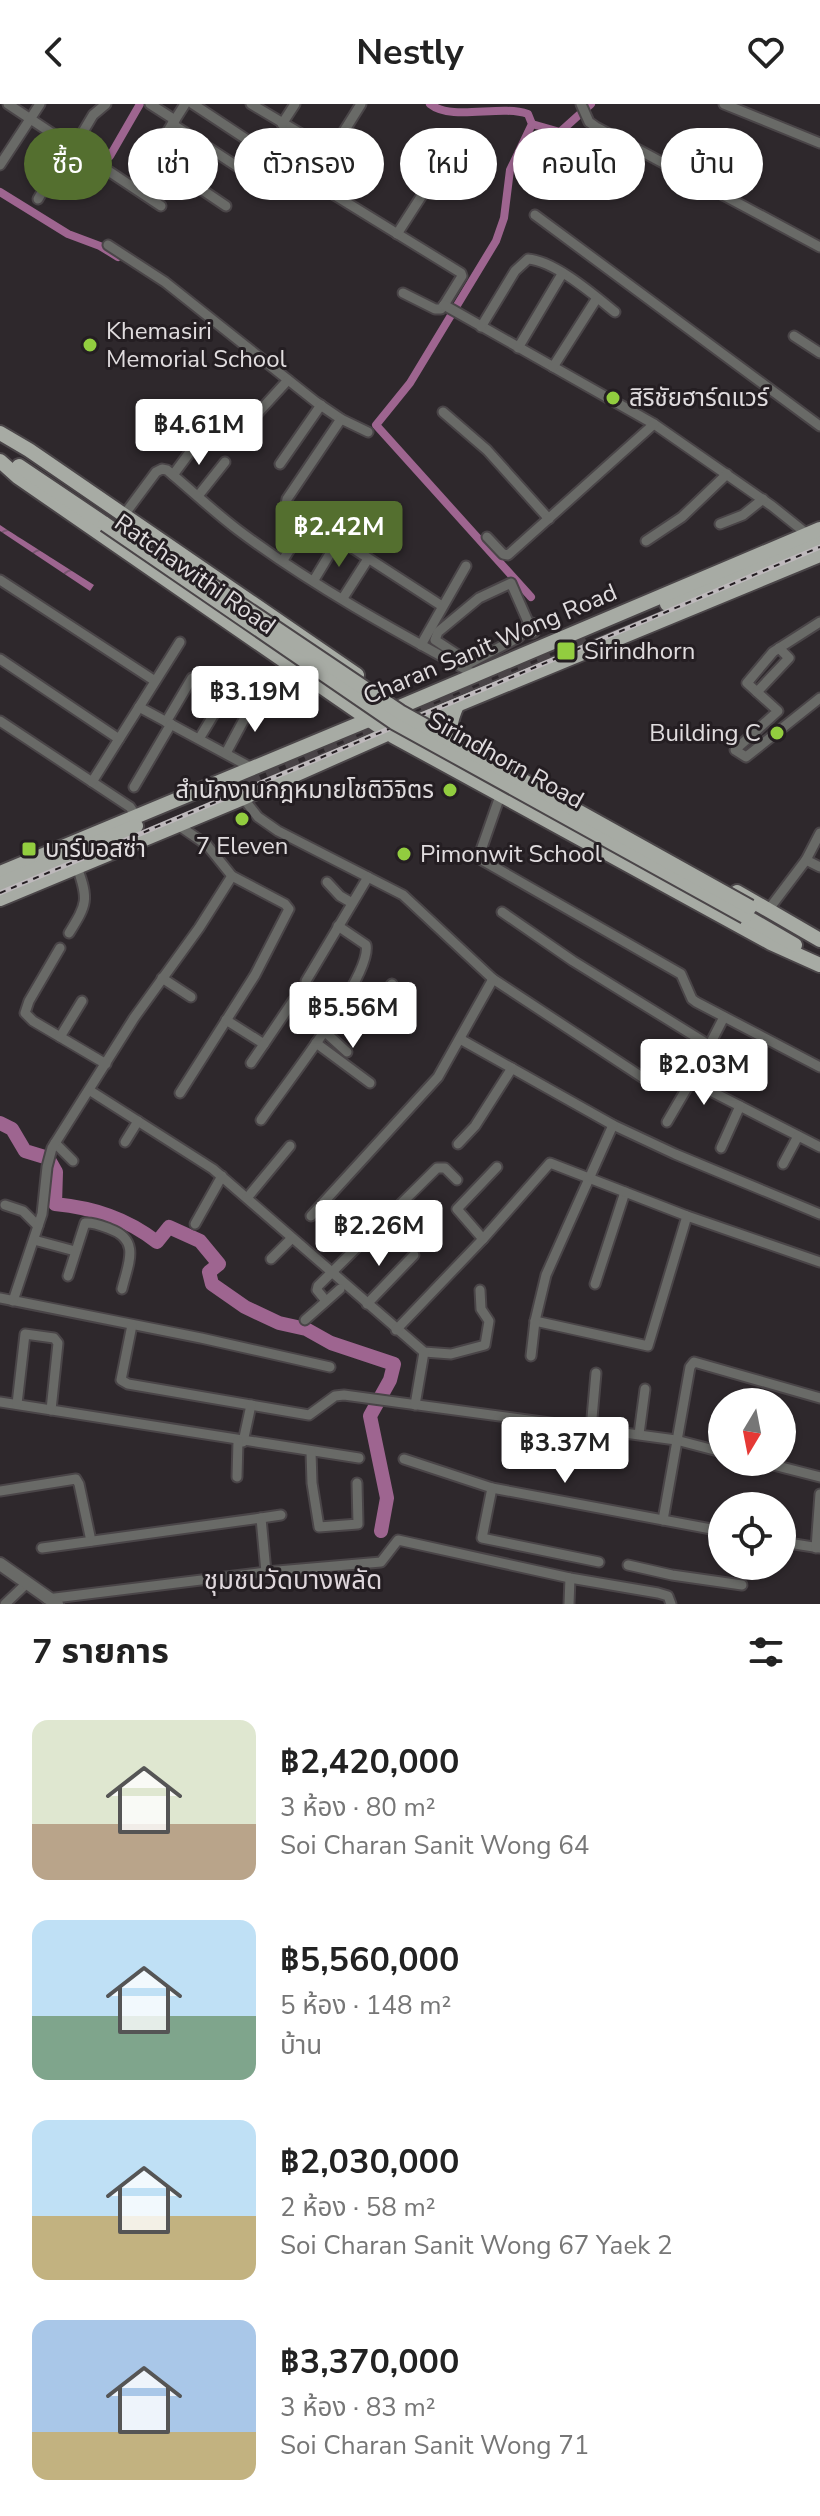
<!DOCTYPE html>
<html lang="th">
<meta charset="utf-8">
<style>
body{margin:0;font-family:"Nunito Sans","Noto Sans Thai",sans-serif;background:#f2f2f2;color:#222;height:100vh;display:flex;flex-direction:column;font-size:30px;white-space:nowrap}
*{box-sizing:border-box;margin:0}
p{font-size:26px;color:#767676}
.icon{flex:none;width:44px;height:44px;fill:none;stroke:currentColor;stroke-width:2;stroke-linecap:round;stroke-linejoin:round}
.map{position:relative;height:1500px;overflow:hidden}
.sheet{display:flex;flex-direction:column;background:#fff;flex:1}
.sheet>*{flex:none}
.guide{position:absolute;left:24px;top:24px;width:772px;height:72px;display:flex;gap:16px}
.needle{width:52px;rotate:190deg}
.tools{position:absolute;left:708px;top:1284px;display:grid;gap:16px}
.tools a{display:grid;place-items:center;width:88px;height:88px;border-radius:50%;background:#fff;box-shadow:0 2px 6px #0004;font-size:40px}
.price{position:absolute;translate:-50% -68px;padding:0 18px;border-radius:8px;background:#fff;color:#222;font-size:26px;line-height:52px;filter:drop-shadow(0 2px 4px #0008)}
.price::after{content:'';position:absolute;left:50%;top:48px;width:24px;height:18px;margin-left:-12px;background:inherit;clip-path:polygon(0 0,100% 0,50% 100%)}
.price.on{background:#546f2f;color:#fff}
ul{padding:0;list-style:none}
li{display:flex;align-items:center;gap:24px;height:200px;padding:0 32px}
li span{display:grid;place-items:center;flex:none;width:224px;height:160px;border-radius:16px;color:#555}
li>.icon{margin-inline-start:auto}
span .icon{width:96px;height:96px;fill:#fffc;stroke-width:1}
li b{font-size:34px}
h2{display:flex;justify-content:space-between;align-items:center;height:96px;padding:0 32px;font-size:34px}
.chip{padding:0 28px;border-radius:36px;background:#fff;box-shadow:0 2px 6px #0004;font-size:28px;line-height:72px}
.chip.on{background:#546f2f;color:#fff}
header{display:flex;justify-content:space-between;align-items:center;height:104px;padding:0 32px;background:#fff;font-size:36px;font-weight:700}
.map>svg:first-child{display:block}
</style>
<header><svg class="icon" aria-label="back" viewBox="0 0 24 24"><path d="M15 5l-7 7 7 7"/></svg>Nestly<svg class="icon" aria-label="heart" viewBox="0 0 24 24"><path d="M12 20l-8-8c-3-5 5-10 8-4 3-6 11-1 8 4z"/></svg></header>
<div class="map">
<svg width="820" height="1500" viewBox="0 0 820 1500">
<defs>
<pattern id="water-waves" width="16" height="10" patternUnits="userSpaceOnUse" patternTransform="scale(2)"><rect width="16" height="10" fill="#9e6590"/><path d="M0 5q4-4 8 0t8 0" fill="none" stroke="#7a5771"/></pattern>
</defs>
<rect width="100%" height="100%" fill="#2e282c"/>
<polygon fill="url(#water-waves)" points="0,421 6,425 94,481 90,487 0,427"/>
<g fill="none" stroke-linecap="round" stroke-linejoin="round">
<g stroke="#9e6590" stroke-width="8">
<path d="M430,0C453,18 499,0 528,10L532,20L510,66L504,114L496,137L410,279L376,321L531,493"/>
<polyline points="532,20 560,28 591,0"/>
<polyline points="110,52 140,0"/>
<polyline points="0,88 68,130 100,142 118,153"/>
</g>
<path stroke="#9e6590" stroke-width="14" d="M0,1019L12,1025L25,1047L48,1054L56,1068L55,1100C94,1104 126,1114 157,1138L169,1123L200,1137L219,1160L209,1168L212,1180L245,1203L279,1219L306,1225L331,1239L394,1260L390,1276L370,1312L387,1394L381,1427"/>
<g stroke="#494347" stroke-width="14" stroke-dasharray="14 7" stroke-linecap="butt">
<polyline points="304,652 585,534"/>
<polyline points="210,699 318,653"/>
</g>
<defs>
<g id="minor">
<polyline points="8,0 161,102"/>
<polyline points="150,0 175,16"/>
<polyline points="193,0 267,49"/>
<polyline points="251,0 357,63"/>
<polyline points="581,0 589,18 596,23 820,143"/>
<polyline points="724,0 820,39"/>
<polyline points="172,20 255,74 264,54 286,22"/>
<polyline points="282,20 295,0"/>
<polyline points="74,43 93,11 106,0"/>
<polyline points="331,48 361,0"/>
<polyline points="152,52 226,102"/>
<polyline points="0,61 40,0"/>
<polyline points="133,82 185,0"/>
<polyline points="323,84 461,169 462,172 444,201"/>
<polyline points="38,95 70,40"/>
<polyline points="535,111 820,322"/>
<polyline points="397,130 446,54"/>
<polyline points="108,141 165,178 316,298 341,315 368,328"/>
<polyline points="403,189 435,205 441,205 444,201"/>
<polyline points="444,201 654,320 772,402 807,430"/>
<path d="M481,223L515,167L528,155C555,157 594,191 615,208"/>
<polyline points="794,232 820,249"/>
<polyline points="518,244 562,170"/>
<polyline points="553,263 597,194"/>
<polyline points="443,308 487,346 549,415"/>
<polyline points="255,312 288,276"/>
<polyline points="341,315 287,395 286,401 442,502"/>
<polyline points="280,360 321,301"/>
<polyline points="173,371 199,336"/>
<polyline points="198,392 225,358"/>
<path d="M124,411L156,368L162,365L167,366C191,386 213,407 238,426C311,481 395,527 476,571"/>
<polyline points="720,420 743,411 763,395"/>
<polyline points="487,433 503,450 508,451 654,320"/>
<polyline points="646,437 682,413 727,370"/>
<polyline points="283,456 306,420"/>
<polyline points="0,476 155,577"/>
<polyline points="314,476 337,438"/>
<polyline points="343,494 366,458"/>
<polyline points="820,518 773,548 747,579 778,607 735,646 746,653 820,594"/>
<circle cx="531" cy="524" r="5"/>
<polyline points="519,533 470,559 435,536 438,528 479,494 511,479 529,520"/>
<polyline points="421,541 466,462"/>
<polyline points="0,555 119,635"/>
<polyline points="757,588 789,554 779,544"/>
<polyline points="139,603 252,664"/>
<polyline points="0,617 130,703 136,712"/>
<polyline points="166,618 192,574"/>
<polyline points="199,635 235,575"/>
<polyline points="226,649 255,595"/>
<polyline points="92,678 180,538"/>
<polyline points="134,683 171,620"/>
<polyline points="500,692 480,749 482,756 681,870 692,895 696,898 820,963"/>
<polyline points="243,694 258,713 278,727 403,791 493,875 651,979"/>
<polyline points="178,721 207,741 232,772 285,800 289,805 255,871 180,989"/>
<polyline points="806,756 820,763"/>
<polyline points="327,778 340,792 352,799"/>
<polyline points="769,805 806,756 820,729"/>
<polyline points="502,808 573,857 709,941"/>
<path d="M69,829C87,800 89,796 77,763"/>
<polyline points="60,844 29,897 25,909 33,917 106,960"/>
<polyline points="162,874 191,893"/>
<polyline points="306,877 368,773"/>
<polyline points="344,897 360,905 372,904 392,880"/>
<polyline points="724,913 691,977 820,1043"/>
<polyline points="226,916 264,940 293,897"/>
<polyline points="324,927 347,948"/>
<polyline points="60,933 82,897"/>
<polyline points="460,935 613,1021 675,1050 820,1110"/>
<polyline points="316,939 370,979"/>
<polyline points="251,959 264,940"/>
<polyline points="89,986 213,1065 424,1248 451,1250 485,1241 489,1217 481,1205 480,1186"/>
<path d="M261,1016C281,986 373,871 366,841L338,822"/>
<polyline points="667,1018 691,977"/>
<polyline points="125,1038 138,1017"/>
<polyline points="55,1039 73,1057"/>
<polyline points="458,1040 475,1022 512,964"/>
<polyline points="721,1044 740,1002"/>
<polyline points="783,1060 798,1032"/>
<polyline points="247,1094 290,1042"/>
<polyline points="5,1101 23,1107 38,1122"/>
<polyline points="311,1112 438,973 493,875"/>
<polyline points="195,1120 222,1072"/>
<polyline points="483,1135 457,1105 497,1063"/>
<polyline points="34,1136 75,1147"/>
<polyline points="271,1155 292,1134"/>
<path d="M68,1172L85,1119C94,1118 102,1122 110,1125C141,1136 128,1160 122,1185"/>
<polyline points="595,1180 625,1088"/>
<polyline points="0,1194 201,1234 330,1263"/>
<polyline points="13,1197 42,1110 47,1063 52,1044 134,914 199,824 232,772"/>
<polyline points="326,1197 317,1186 318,1182 437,1064 445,1064 457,1076"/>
<polyline points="367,1200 414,1151"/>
<polyline points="305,1216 340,1185"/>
<polyline points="535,1217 648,1242 687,1112"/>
<polyline points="132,1221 121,1276 128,1280 309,1311 335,1292 344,1291 676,1336 722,1348"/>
<polyline points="396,1226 483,1135 550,1059 687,1112 820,1158"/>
<polyline points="531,1252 535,1217 546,1171 613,1021"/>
<polyline points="0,1298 359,1354"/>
<polyline points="17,1300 25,1230 54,1234 58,1239 51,1306"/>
<polyline points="415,1301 424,1248"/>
<polyline points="591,1325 596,1269"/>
<polyline points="639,1330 645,1285"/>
<polyline points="243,1338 251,1301"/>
<polyline points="311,1348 312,1379 319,1423 358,1420 357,1379"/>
<polyline points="404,1355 492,1384 722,1427"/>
<polyline points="762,1358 820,1373"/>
<polyline points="237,1373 238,1337"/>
<polyline points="492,1384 482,1434 599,1458"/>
<polyline points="0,1387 76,1375 79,1380 91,1437"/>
<polyline points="261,1414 281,1411"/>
<polyline points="663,1416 690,1263 694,1258 820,1294"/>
<polyline points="782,1438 820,1444"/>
<polyline points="42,1444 261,1414 266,1468"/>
<polyline points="816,1444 820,1390"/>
<polyline points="628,1461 672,1471 742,1481"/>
<polyline points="47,1495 266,1468 381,1458 398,1436 570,1474 658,1489 668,1492 671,1500"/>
<polyline points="5,1500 26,1480"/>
<polyline points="569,1500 570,1474"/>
</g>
<polyline id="tertiary" points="0,1460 57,1500"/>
<g id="primary">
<polyline points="0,329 29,346 357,571"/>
<polyline points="0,357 18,373 393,632 771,839 820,861"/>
<polyline points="19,362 105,420"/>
<polyline points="667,500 820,435"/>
<path d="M457,601C449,620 447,626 464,638"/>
<polyline points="0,769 402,602 820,425"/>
<polyline points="0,780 136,722"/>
<polyline points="737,788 820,836"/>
<polyline points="0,795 243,694 389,629 820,451"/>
<polyline points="745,812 795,841"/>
</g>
</defs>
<use href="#minor" stroke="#4a4548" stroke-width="13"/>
<use href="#tertiary" stroke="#4a4548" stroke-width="16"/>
<use href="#primary" stroke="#4a4548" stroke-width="18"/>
<use href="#minor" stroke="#696a67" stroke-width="9"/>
<use href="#tertiary" stroke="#696a67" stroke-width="12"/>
<use href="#primary" stroke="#a7aba4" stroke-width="14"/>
<defs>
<polyline id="rail" points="0,789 820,443"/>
</defs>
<use href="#rail" stroke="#beb9bc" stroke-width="5"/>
<use href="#rail" stroke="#241e22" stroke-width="2" stroke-dasharray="6" stroke-linecap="butt"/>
<defs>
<g id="primary-bridge">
<polyline points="105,420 394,618 745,812"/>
<polyline points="196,471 400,608 750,803"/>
</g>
</defs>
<use href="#primary-bridge" stroke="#4a4548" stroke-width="18" stroke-linecap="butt"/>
<use href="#primary-bridge" stroke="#a7aba4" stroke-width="14"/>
</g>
<g fill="#92cd3f" stroke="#241e22" stroke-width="3">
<circle cx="90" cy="241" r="8"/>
<circle cx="613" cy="294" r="8"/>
<rect x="556" y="537" width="20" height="20" rx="4"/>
<circle cx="777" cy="629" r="8"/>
<circle cx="450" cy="686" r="8"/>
<circle cx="242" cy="715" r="8"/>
<rect x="21" y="737" width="16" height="16" rx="4"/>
<circle cx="404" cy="750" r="8"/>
</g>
<g text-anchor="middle" stroke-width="6" stroke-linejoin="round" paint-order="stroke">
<g font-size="24" fill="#e0dcde" stroke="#241e22" text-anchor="start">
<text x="106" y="235">Khemasiri<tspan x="106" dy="28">Memorial School</tspan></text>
<text x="629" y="302">สิริชัยฮาร์ดแวร์</text>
<text x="584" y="555">Sirindhorn</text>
<text x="761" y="637" text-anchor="end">Building C</text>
<text x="434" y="694" text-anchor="end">สำนักงานกฎหมายโชติวิจิตร</text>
<text x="242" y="750" text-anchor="middle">7 Eleven</text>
<text x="45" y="753">บาร์บอสซ่า</text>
<text x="420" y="758">Pimonwit School</text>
</g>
<g font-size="24" fill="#e0dcde" stroke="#241e22">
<text transform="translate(195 470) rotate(35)" y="8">Ratchawithi Road</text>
<text transform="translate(490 540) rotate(-23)" y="8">Charan Sanit Wong Road</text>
<text transform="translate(506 656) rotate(29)" y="8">Sirindhorn Road</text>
</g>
<g font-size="26" fill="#ded6db" stroke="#241e22">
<text x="293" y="1485">ชุมชนวัดบางพลัด</text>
</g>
</g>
</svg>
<div class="tools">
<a><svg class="needle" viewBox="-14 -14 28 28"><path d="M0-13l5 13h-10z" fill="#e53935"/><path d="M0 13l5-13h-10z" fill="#767676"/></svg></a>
<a><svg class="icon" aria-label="locate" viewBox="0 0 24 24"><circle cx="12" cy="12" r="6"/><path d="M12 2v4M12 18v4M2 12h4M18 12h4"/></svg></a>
</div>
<b class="price" style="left:199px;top:363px">฿4.61M</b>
<b class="price on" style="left:339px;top:465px">฿2.42M</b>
<b class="price" style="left:255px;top:630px">฿3.19M</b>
<b class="price" style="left:353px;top:946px">฿5.56M</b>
<b class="price" style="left:704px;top:1003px">฿2.03M</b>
<b class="price" style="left:379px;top:1164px">฿2.26M</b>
<b class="price" style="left:565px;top:1381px">฿3.37M</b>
<div class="guide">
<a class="chip on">ซื้อ</a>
<a class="chip">เช่า</a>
<a class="chip">ตัวกรอง</a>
<a class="chip">ใหม่</a>
<a class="chip">คอนโด</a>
<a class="chip">บ้าน</a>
</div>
</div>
<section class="sheet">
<h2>7 รายการ<svg class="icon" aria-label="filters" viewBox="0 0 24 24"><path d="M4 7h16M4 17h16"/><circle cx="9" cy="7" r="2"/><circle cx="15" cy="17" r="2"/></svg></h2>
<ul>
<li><span style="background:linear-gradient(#dfe7d0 65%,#b9a48a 0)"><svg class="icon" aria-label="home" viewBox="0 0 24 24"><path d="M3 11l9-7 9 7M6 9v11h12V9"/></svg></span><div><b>฿2,420,000</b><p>3 ห้อง · 80 m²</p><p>Soi Charan Sanit Wong 64</p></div></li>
<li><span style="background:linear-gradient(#bfe0f5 60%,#7fa58c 0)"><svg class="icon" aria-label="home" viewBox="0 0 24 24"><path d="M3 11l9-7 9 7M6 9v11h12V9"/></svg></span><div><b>฿5,560,000</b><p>5 ห้อง · 148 m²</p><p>บ้าน</p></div></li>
<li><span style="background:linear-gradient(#bfe0f5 60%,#c2b280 0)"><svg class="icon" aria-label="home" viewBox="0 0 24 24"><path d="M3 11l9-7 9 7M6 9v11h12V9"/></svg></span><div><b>฿2,030,000</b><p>2 ห้อง · 58 m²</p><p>Soi Charan Sanit Wong 67 Yaek 2</p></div></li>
<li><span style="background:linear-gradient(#a9c7e8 70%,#c2b280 0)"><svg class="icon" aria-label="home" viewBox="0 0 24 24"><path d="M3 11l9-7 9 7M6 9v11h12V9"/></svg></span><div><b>฿3,370,000</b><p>3 ห้อง · 83 m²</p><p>Soi Charan Sanit Wong 71</p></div></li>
</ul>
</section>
